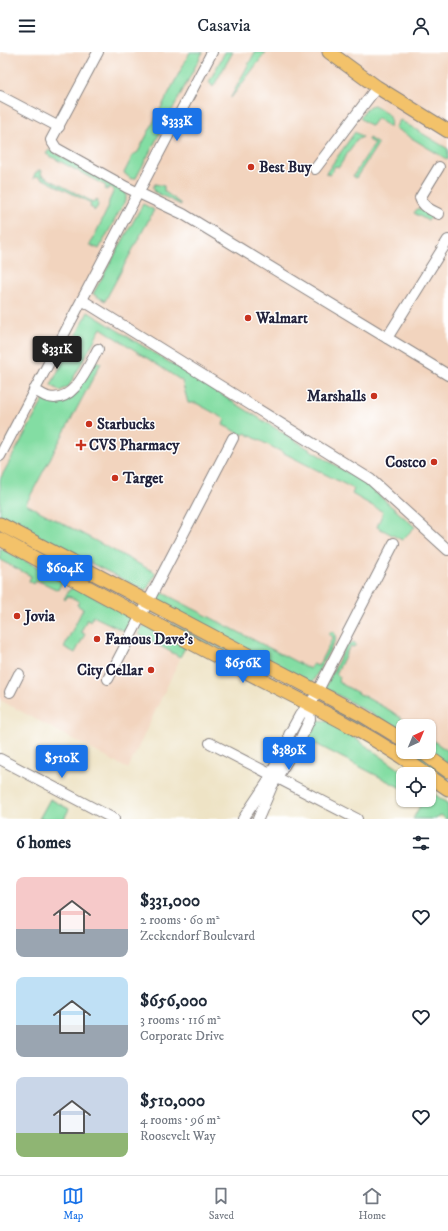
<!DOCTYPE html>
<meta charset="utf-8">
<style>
body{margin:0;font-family:"IM FELL DW Pica",serif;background:#f6f6f7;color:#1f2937;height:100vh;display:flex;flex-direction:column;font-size:15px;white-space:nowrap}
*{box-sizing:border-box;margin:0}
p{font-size:13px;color:#747a83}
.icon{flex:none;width:22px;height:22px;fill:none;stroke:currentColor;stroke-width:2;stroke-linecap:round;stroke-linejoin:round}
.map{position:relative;height:767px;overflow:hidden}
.panel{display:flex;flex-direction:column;background:#fff;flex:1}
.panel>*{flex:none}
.needle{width:26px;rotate:44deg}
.buttons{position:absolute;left:396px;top:667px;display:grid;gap:8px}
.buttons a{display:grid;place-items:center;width:40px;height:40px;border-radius:8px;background:#fff;box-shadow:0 1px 3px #0004;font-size:20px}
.price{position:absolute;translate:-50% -34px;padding:0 9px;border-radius:4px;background:#1a73e8;color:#fff;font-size:13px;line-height:26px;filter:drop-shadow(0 1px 2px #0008)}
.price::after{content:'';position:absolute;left:50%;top:24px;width:12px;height:9px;margin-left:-6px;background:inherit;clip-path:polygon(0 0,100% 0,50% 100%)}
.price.on{background:#222;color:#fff}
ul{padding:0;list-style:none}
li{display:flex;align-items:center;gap:12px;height:100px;padding:0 16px}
li span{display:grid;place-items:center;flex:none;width:112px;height:80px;border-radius:8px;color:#555}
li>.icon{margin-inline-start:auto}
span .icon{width:48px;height:48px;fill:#fffc;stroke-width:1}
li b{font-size:17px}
h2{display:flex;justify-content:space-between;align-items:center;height:48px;padding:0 16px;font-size:17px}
header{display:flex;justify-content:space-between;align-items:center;height:52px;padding:0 16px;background:#fff;font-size:18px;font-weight:600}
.tab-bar{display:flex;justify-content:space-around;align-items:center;height:56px;border-top:1px solid #e0e1e3;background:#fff;font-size:11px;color:#747a83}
.tab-bar a{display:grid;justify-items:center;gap:2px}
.tab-bar .on{color:#1a73e8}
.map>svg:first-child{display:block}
</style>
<header><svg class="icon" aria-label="menu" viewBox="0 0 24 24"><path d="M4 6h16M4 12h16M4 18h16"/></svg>Casavia<svg class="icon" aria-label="person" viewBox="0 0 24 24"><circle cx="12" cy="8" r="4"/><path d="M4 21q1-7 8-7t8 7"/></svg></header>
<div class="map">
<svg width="448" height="767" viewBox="0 0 448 767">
<rect width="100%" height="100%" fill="#fff"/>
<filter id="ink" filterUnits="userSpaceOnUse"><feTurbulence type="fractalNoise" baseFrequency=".025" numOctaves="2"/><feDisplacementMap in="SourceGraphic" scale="8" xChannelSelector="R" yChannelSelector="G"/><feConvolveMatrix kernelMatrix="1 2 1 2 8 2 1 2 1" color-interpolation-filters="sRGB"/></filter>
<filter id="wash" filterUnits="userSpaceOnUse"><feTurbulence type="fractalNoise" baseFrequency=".012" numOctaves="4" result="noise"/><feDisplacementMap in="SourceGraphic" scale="16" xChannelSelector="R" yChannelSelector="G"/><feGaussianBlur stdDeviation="0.9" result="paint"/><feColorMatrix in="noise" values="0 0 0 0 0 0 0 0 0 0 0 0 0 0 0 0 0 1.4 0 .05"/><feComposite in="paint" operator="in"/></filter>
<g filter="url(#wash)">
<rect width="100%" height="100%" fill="#eee3c5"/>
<g fill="#f2d4be">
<polygon points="0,0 448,0 448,719 429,700 429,674 403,674 403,688 0,472"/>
<polygon points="0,487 186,594 128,717 0,648"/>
</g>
<g fill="#83dda3" stroke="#52806f">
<polygon points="190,0 203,0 136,126 131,127 124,121 133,103 138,100"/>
<polygon points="225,0 233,0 213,35 209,30"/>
<polygon points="255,0 266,0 231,46 231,45"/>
<path d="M374,53C383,58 393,63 390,75L377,66L371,74L360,66C364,60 366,54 374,53Z"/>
<polygon points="400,68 448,97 448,108 395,76"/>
<polygon points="355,80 363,85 356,88 339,115 335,114 330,123 326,121"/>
<polygon points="369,86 378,92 356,126 353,124 374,92 368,88"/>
<polygon points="49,98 124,138 126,141 126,147 99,197 90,193 108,156 109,149 114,138 109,135 107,138 105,137 106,134 46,102"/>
<path d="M40,118L42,119L41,123L93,150L97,147C99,151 98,156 94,159V157L90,155L91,151L37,124L35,126L33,127L35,121Z"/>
<polygon points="155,132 164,134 164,139 181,152 181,153 155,140 153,135"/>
<polygon points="143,152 154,158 105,249 93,242"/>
<polygon points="418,156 432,165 428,169 414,161"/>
<polygon points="88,260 367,433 415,475 402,488 377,475 383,460 352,442 354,437 245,381 243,383 223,373 225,367 196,351 188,351 182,329 101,276 69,334 60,339 51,333"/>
<polygon points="96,309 101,311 26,452 156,521 146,539 0,465 0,427 44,347 59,350 70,346"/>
<polygon points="0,496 63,528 58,538 37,528 34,532 29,529 31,524 0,508"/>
<polygon points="75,535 127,562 131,569 126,580 93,564 91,569 87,567 81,580 85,582 75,601 64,595 83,557 77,553 79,549 68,544 65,548 64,547 69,538"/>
<polygon points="161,540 310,617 313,612 318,614 333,585 329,583 330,580 334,580 336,587 312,631 156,549"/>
<polygon points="165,568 208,590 233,599 233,602 205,591 164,570"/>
<polygon points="150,574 186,594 180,605 138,582 142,575"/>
<polygon points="354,590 356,593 353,595 350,594 336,622 340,625 338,630 391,659 412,674 403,674 403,681 386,670 325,636 346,593"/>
<polygon points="327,654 403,693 403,699 326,655"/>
<polygon points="317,668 332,670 406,722 403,722 403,737 312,690 309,685"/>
<polygon points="429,686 448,699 448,712 429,699"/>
<polygon points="404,700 417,700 448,723 448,731"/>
<polygon points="429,738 448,752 448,767 446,767 441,763 436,767 413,767 423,748 429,748"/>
<polygon points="50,747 69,757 64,767 39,767"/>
</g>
</g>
<g filter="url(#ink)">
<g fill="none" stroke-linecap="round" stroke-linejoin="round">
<defs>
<g id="minor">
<polyline points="98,0 51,88 56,96 126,135 183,162 448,323"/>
<polyline points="0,44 59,75"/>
<polyline points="315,117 377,35"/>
<path d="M439,162C431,158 423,155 420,146L439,115"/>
<polyline points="82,248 370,427 448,498"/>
<polyline points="387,286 448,188"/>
<path d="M34,338C39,340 44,344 48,345C74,352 88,315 98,297"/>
<polyline points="0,404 212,0"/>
<polyline points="108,627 233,386"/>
<polyline points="10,640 19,622"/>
<polyline points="289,683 300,663 314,646 394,491"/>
<polyline points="300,688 310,667 308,652"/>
<polyline points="210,691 357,767"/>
<polyline points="0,707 114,767"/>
<polyline points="243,767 267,731 285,693"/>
<polyline points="258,767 272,734 294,697"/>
</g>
<g id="major">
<polyline points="329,0 377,35 448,79"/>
<polyline points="0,472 362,663 403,688"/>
<path d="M0,487C79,530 157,574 237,615C301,649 368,679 426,722"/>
<polyline points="422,700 448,719"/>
<polyline points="429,724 448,737"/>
</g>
</defs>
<use href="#minor" stroke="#888280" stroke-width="12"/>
<use href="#major" stroke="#888280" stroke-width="15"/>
<use href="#minor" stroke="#fff" stroke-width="10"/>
<use href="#major" stroke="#f3c26a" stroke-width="13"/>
</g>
</g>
<g fill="#c8321e" stroke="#fff" stroke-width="1.5">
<circle cx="251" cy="115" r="4"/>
<circle cx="248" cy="266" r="4"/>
<circle cx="374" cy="344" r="4"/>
<circle cx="89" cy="372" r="4"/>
<path d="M79 387h4v4h4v4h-4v4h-4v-4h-4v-4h4z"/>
<circle cx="434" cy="410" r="4"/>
<circle cx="115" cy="426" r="4"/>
<circle cx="17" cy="564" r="4"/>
<circle cx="97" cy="587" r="4"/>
<circle cx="151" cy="618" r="4"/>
</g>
<g text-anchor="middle" stroke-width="3" stroke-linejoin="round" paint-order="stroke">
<g font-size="15" font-weight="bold" fill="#22223b" stroke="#fff" text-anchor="start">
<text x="259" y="120">Best Buy</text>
<text x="256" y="271">Walmart</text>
<text x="366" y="349" text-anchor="end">Marshalls</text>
<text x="97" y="377">Starbucks</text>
<text x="89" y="398">CVS Pharmacy</text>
<text x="426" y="415" text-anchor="end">Costco</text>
<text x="123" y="431">Target</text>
<text x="25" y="569">Jovia</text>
<text x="105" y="592">Famous Dave's</text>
<text x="143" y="623" text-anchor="end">City Cellar</text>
</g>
</g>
</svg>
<div class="buttons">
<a><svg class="needle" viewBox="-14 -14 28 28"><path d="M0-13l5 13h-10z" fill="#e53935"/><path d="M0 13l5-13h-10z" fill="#747a83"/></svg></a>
<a><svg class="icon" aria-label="locate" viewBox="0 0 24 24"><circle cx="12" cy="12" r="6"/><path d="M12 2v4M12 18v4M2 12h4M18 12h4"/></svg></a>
</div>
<b class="price" style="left:177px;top:90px">$333K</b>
<b class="price on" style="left:57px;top:318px">$331K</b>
<b class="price" style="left:65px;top:537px">$604K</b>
<b class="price" style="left:243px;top:632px">$656K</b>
<b class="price" style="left:289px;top:719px">$389K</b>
<b class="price" style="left:62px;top:727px">$510K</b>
</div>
<section class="panel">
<h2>6 homes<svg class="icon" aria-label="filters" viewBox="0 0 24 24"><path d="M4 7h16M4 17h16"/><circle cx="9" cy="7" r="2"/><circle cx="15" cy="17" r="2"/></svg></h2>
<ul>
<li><span style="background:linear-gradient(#f6c9c9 65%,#9aa5b1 0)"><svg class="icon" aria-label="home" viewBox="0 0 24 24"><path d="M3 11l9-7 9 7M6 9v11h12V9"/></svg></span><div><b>$331,000</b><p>2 rooms · 60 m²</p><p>Zeckendorf Boulevard</p></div><svg class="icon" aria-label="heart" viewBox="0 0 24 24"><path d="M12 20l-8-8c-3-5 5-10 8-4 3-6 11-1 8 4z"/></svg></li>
<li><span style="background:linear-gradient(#bfe0f5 60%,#9aa5b1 0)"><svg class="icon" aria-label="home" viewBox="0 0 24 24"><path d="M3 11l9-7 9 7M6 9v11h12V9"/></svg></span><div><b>$656,000</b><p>3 rooms · 116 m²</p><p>Corporate Drive</p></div><svg class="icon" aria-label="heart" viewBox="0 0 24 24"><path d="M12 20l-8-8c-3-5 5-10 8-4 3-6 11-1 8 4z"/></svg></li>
<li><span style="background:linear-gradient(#c9d6e8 70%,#8fb573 0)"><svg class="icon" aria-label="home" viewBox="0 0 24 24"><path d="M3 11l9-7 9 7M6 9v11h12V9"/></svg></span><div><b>$510,000</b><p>4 rooms · 96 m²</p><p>Roosevelt Way</p></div><svg class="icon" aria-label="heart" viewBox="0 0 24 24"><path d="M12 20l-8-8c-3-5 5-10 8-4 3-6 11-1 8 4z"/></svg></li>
</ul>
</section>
<nav class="tab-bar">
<a class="on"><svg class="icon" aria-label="map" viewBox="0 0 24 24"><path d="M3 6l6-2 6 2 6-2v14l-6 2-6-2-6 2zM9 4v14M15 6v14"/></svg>Map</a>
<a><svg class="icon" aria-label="saved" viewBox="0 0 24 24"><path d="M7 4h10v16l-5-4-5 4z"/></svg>Saved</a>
<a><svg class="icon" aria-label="home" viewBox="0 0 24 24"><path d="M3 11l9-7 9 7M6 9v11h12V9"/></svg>Home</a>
</nav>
